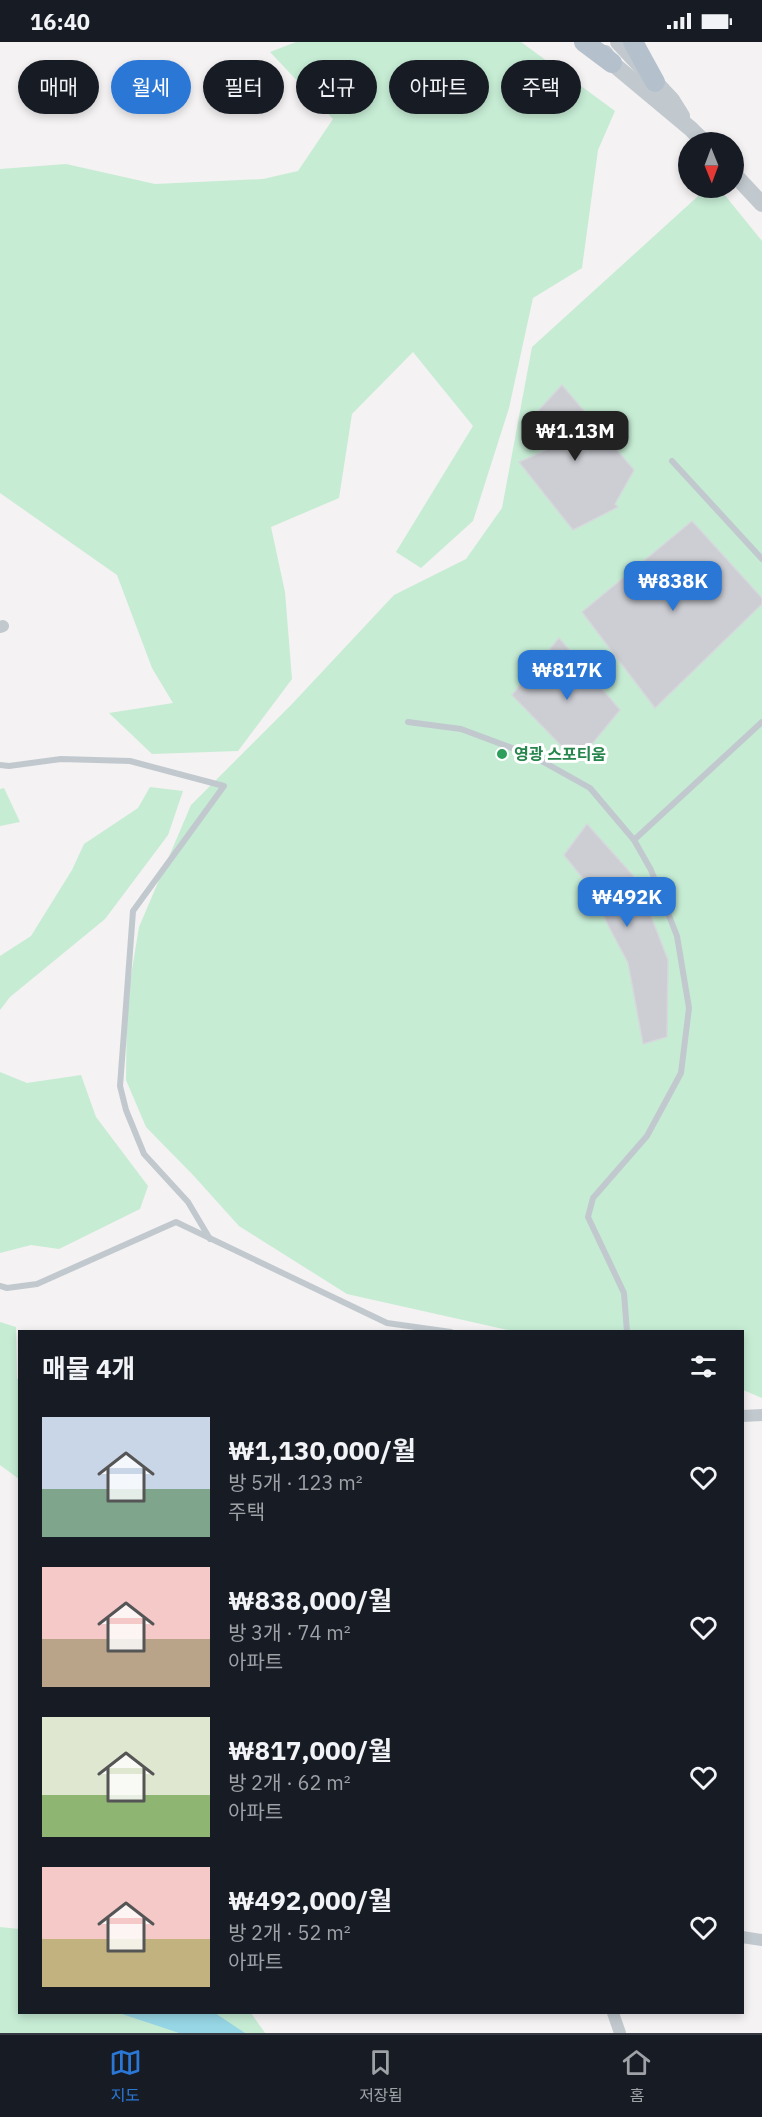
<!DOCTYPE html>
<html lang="ko">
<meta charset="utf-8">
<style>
body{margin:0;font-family:"IBM Plex Sans","Noto Sans KR",sans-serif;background:#242831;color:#f1f3f6;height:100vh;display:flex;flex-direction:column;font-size:22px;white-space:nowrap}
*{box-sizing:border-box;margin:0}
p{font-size:20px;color:#9ea1a6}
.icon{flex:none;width:33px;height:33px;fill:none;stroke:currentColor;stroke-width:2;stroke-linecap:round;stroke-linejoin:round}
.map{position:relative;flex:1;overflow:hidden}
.side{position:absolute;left:18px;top:1288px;width:726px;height:684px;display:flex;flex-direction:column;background:#171b24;border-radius:0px;box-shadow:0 3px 9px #0003}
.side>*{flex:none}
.banner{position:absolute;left:18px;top:18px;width:726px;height:54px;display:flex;gap:12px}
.needle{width:39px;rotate:179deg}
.controls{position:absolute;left:678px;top:90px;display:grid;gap:12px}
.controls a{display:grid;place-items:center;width:66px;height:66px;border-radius:50%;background:#171b24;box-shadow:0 3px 9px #0003;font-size:30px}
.price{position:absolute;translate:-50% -51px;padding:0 14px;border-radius:12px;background:#2b77d5;color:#fff;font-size:20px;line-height:39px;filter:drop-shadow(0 2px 3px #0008)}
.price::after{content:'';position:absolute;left:50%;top:36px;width:18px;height:14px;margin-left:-9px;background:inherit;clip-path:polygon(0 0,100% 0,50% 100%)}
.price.current{background:#222;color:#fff}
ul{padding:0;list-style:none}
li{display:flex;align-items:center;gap:18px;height:150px;padding:0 24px}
li span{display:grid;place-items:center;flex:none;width:168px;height:120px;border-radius:0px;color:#555}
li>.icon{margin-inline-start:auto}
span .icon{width:72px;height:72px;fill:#fffc;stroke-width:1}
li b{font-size:26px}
h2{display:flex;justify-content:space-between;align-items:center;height:72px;padding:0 24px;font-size:26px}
.tag{padding:0 21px;border-radius:27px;background:#171b24;box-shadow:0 3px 9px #0003;font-size:21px;line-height:54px}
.tag.current{background:#2b77d5;color:#fff}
.status{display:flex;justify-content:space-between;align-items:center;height:42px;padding:0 30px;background:#171b24;direction:ltr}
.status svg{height:16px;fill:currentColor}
.menu{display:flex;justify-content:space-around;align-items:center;height:84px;border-top:2px solid #363941;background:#171b24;font-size:16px;color:#9ea1a6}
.menu a{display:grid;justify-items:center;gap:3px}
.menu .current{color:#2b77d5}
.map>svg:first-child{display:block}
</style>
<div class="status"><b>16:40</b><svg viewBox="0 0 49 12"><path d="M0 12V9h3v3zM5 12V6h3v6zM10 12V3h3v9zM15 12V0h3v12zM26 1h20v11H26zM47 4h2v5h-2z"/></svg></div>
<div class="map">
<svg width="762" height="1991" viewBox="0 0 762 1991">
<rect width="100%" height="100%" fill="#f4f2f2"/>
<g fill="#c6ecd4">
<polygon points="296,0 521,0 615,69 598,108 582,226 533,256 509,366 473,479 421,526 396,510 473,384 413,310 352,372 339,456 271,485 285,550 292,637 238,709 152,712 109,671 173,661 152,626 117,533 0,451 0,127 66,122 155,142 263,137 298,129 333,77 270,10"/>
<polygon points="707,146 719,146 762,199 762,1356 743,1348 742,1290 517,1290 347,1252 239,1184 193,1133 146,1085 126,1038 127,958 139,885 191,763 292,662 394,553 466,517 502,466 532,305"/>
<polygon points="150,745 183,749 168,793 105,877 10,955 0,968 0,914 31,894 72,828 84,802 138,766"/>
<polygon points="4,746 20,780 0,784 0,747"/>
<polygon points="0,1030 27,1041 81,1033 96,1075 148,1144 140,1167 59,1207 31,1203 0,1211"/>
<polygon points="0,1280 16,1285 17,1337 20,1336 19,1437 0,1423"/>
<polygon points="0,1885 19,1887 20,1971 251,1971 265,1991 0,1991"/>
</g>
<polygon fill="#97d6e5" points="119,1971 215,1971 245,1991 179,1991"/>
<g fill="#ccced4" stroke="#d6d8dc" stroke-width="1.5">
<polygon points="562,343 634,428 615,462 618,465 573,488 519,420 546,408 527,381"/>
<polygon points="692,479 762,556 762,562 655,666 582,570"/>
<polygon points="559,596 620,668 577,720 512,653"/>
<polygon points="587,782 637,838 668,918 667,995 643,1002 628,921 608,883 593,849 564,813"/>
</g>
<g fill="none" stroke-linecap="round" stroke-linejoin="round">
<g stroke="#c1c9cf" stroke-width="6">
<polyline points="672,419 762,517"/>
<polyline points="408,680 461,687 531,713 590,746 634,798 651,828 677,894 689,966 681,1031 647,1094 593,1156 588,1175 624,1251 627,1290"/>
<polyline points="0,723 9,724 61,717 130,719 224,744 133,869 120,1044 126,1068 144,1112 188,1160 210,1197"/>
<polyline points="634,798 762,680"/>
<polyline points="0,1244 7,1246 37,1242 176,1180 387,1281 451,1290"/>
</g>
<g stroke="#c1c9cf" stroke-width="12">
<polyline points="0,585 3,584"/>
<polyline points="742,1374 762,1373"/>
<polyline points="742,1895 762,1898"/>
<polyline points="613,1971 620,1991"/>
</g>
<g stroke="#c1c9cf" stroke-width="16">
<polyline points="618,0 672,58 682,74"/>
<polyline points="605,11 612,21 691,87 704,100"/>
<polyline points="734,132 762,162"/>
</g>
<g stroke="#b4c1cd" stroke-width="20">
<polyline points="584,0 612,21"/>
<polyline points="633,0 655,40"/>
</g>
</g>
<circle fill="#2e9e5b" stroke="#fff" stroke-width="2" cx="502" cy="712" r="6"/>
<g text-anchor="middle" stroke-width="6" stroke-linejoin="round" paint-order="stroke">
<g font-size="16" font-weight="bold" fill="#27864d" stroke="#fff" text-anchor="start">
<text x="514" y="718">영광 스포티움</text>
</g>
</g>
</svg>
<div class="controls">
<a><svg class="needle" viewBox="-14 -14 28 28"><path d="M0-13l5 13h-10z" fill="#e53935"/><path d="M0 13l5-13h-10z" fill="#9ea1a6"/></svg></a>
</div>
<b class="price current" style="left:575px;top:420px">₩1.13M</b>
<b class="price" style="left:673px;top:570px">₩838K</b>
<b class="price" style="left:567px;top:659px">₩817K</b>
<b class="price" style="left:627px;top:886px">₩492K</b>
<div class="banner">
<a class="tag">매매</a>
<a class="tag current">월세</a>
<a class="tag">필터</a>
<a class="tag">신규</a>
<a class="tag">아파트</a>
<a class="tag">주택</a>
</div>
<section class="side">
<h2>매물 4개<svg class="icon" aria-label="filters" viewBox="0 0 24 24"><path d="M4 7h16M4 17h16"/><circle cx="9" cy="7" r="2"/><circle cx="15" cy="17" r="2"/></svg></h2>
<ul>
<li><span style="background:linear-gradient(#c9d6e8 60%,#7fa58c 0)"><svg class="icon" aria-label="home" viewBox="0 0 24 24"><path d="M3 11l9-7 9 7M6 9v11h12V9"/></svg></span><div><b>₩1,130,000/월</b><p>방 5개 · 123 m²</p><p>주택</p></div><svg class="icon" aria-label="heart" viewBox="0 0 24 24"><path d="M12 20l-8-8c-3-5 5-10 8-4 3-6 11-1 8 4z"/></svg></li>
<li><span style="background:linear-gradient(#f6c9c9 60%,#b9a48a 0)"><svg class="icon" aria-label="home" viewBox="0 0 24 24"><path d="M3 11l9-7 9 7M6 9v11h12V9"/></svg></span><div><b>₩838,000/월</b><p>방 3개 · 74 m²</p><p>아파트</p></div><svg class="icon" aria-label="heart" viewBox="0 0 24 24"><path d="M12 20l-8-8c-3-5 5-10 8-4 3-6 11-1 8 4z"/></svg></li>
<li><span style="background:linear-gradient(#dfe7d0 65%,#8fb573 0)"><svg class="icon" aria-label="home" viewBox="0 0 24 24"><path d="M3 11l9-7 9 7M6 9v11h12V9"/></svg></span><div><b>₩817,000/월</b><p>방 2개 · 62 m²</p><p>아파트</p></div><svg class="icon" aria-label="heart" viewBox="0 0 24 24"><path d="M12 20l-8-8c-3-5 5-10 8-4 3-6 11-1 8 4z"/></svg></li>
<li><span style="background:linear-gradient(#f6c9c9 60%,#c2b280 0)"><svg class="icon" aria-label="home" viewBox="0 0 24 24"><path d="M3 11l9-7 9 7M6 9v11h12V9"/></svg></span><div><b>₩492,000/월</b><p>방 2개 · 52 m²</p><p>아파트</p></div><svg class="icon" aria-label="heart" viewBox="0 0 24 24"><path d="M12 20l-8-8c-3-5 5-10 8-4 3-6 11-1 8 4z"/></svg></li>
</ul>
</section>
</div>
<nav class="menu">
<a class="current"><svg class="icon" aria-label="map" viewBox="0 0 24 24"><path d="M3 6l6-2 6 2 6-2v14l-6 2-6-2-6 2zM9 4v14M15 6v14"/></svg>지도</a>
<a><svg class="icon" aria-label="saved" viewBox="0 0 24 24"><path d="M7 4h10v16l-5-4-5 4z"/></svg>저장됨</a>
<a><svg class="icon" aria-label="home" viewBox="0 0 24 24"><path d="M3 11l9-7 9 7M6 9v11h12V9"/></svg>홈</a>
</nav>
